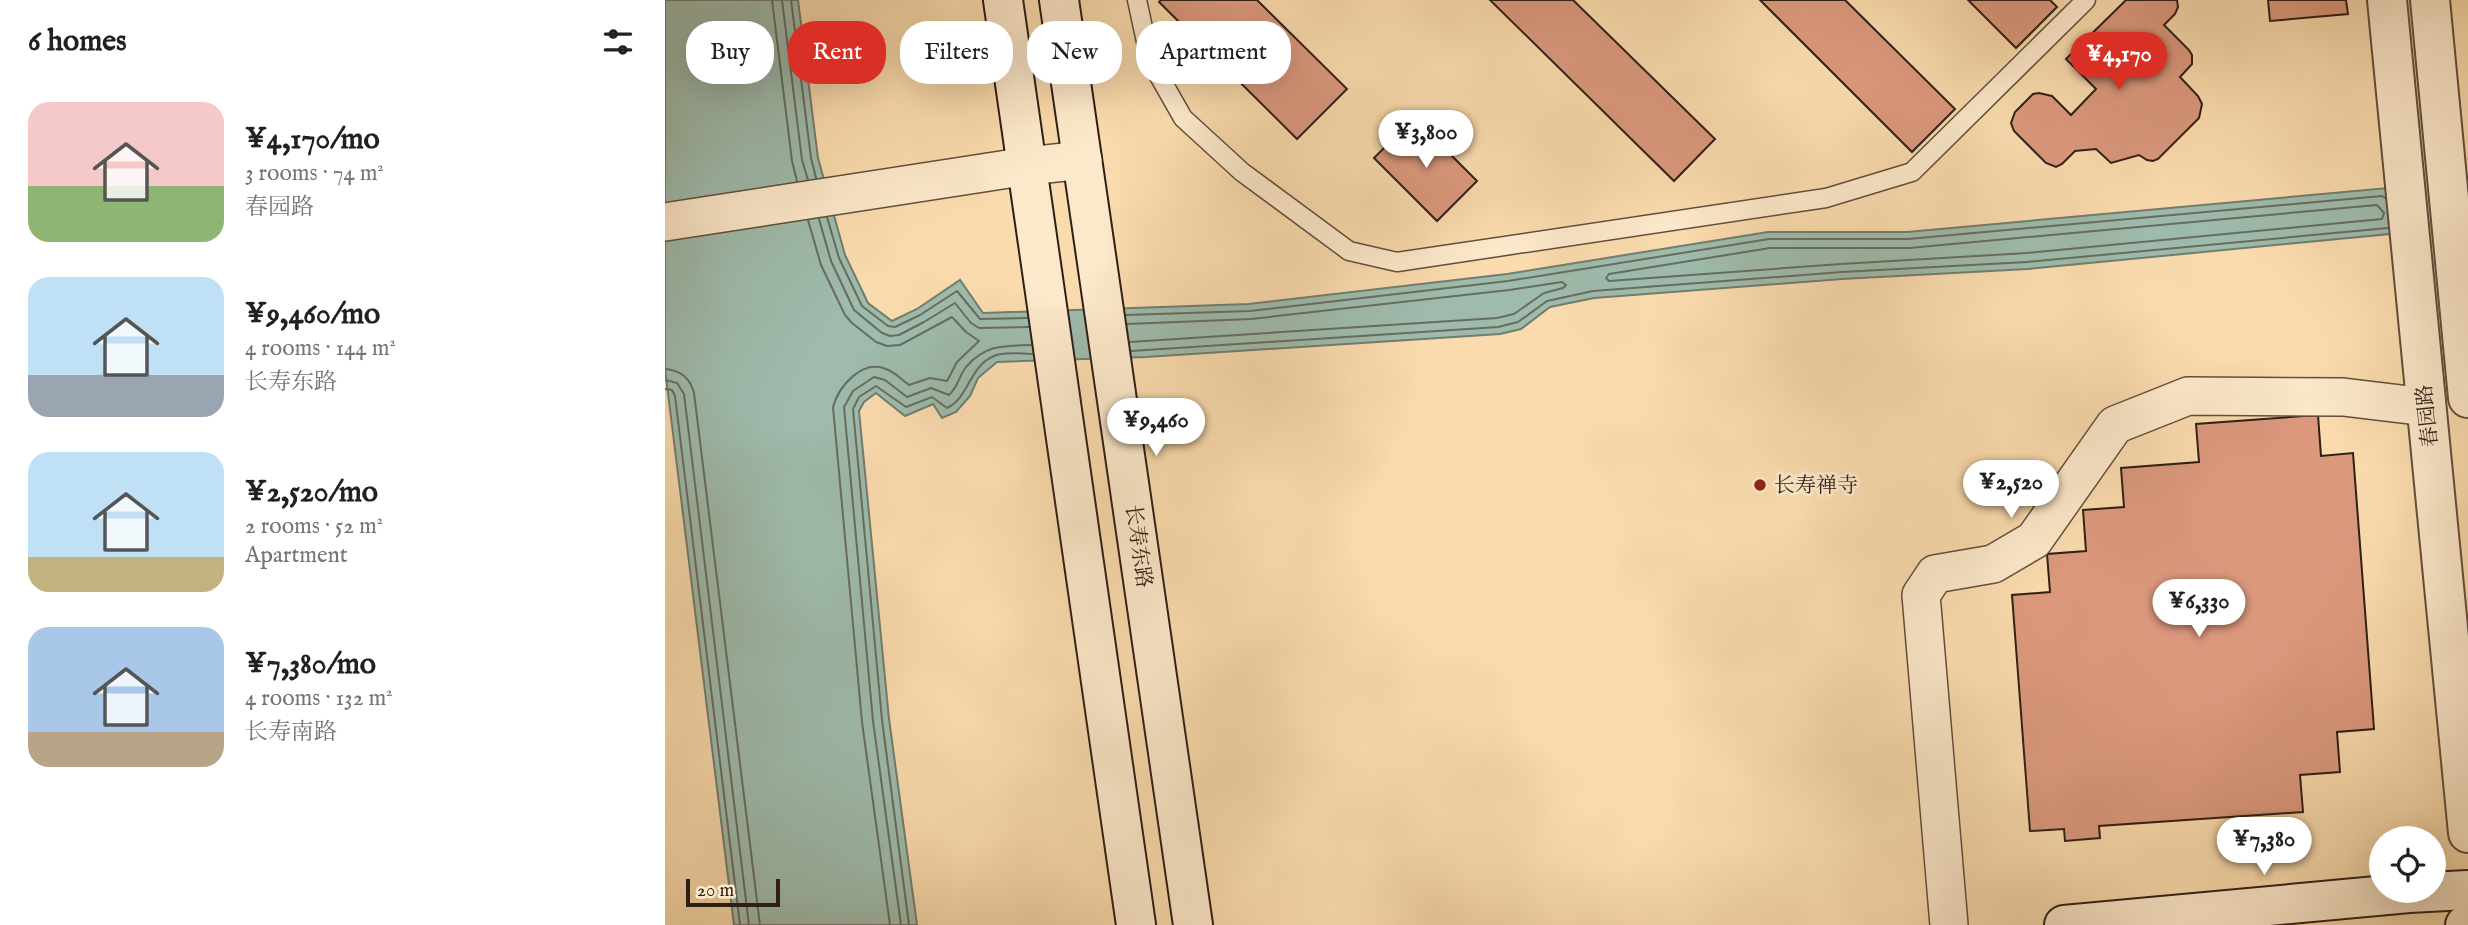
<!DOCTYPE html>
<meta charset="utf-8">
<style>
body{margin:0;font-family:"IM FELL English","Noto Serif SC",serif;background:#f2f2f2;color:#202124;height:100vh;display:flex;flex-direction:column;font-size:26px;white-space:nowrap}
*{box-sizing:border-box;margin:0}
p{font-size:23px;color:#757577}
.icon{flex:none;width:38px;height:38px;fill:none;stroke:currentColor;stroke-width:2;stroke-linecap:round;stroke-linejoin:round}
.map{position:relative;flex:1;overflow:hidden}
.side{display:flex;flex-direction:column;background:#fff;width:665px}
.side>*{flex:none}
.guide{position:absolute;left:21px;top:21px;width:665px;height:63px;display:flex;gap:14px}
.controls{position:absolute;left:1704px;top:826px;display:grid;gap:14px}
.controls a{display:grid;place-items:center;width:77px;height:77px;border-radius:50%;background:#fff;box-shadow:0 7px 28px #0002;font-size:35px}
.scale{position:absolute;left:21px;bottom:18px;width:94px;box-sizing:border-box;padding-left:7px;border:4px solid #2e1f16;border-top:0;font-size:19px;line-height:24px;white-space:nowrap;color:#2e1f16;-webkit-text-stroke:5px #fce8ca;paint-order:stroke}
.price{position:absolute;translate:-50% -60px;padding:0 16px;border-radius:24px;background:#fff;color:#222;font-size:23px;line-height:46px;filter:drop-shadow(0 2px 4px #0008)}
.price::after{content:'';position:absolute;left:50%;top:42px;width:21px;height:16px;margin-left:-10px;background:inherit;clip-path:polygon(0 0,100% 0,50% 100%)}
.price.current{background:#d93025;color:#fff}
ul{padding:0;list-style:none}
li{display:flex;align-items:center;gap:21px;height:175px;padding:0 28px}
li span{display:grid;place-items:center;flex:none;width:196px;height:140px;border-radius:21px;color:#555}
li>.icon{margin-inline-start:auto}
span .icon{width:84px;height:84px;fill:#fffc;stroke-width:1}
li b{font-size:30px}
h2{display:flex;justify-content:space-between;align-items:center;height:84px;padding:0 28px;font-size:30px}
.pill{padding:0 24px;border-radius:28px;background:#fff;box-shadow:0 7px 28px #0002;font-size:24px;line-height:63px}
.pill.current{background:#d93025;color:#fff}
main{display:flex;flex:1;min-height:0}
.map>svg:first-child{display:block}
</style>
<main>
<section class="side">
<h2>6 homes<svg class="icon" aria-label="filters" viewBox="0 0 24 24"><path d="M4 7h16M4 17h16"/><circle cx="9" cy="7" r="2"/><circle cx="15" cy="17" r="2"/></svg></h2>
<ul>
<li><span style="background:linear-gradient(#f6c9c9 60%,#8fb573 0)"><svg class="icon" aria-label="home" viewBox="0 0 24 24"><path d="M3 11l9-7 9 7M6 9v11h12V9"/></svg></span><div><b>¥4,170/mo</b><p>3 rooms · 74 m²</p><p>春园路</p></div></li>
<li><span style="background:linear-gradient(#bfe0f5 70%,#9aa5b1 0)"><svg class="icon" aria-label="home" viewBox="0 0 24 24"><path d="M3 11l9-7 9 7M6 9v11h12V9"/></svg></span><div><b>¥9,460/mo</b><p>4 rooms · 144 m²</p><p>长寿东路</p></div></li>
<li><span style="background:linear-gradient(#bfe0f5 75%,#c2b280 0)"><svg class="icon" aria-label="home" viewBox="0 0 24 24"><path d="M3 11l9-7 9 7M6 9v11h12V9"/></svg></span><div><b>¥2,520/mo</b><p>2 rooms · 52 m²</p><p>Apartment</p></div></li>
<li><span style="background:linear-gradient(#a9c7e8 75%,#b9a48a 0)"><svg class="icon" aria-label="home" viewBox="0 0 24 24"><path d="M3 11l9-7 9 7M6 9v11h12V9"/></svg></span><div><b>¥7,380/mo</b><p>4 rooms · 132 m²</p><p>长寿南路</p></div></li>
</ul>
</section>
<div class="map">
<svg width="1803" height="925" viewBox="0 0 1803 925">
<rect width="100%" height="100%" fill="#fadbad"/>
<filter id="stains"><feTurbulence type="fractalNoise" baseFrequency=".00286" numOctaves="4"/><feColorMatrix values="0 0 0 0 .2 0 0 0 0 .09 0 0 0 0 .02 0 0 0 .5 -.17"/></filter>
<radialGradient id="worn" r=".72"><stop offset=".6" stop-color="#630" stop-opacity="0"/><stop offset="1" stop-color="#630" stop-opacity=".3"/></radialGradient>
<polygon fill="#9ebbac" stroke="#717d70" stroke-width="2" points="0,0 133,0 153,158 180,255 203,303 227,321 252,309 295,280 318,313 584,304 842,274 1103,232 1242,232 1723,188 1735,233 1363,269 1177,279 929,298 885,307 856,329 835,334 481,357 332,362 313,378 305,396 291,412 277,418 268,404 240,416 211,393 199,402 194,411 224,719 252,925 69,925 0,369"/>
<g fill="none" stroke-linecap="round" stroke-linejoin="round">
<g stroke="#666d61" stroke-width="2">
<polyline points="107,0 127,161 132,181"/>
<polyline points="117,0 137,160 143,180"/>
<polyline points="126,0 146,158 151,178"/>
<polygon points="1712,205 1719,213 1717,219 1362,253 1176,264 944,281 941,278 944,274 1105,248 1244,248"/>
<polyline points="162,217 174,258 197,306 223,326 230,327 255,315 292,291 315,319 363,318"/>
<polyline points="154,219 166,261 189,310 217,333 225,336 234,335 259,322 290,303 306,323 314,328 364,327"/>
<path d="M143,220L156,265L180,315L187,323L211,342L222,346L235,345L287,317L301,332L314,341L292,362L282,381L265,378L244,385C237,380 230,372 221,369C197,359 174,386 168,407L197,722L225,925"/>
<polyline points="461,315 585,311 843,281 1104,239 1243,239 1717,196 1720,198"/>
<polyline points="462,324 586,319 844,290 897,282 901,285 898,288 879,293 849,314 832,318 465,342"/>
<polyline points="466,351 833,327 853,322 882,301 928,291 1177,272 1362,262 1723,228"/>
<path d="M0,369C15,370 25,378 29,393L95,925"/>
<polyline points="0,380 12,383 19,394 84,925"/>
<polyline points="0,389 7,390 10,396 75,925"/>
<path d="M236,925L208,721L179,407L188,391L209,377L220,380L242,397L266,388L284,395C293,387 294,376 301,367C321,344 339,346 366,345"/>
<path d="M244,925L217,720L188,409L194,397L211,386L241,407L267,397L282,408C304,398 304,366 329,356C339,351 357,354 368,354"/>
</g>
</g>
<g fill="#db987d" stroke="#2e1f16" stroke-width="2">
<polygon points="496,0 592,0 682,89 632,139 494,2"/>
<polygon points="825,0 908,0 1050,139 1009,181"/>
<polygon points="1095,0 1180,0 1290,109 1247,152"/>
<polygon points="1303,0 1385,0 1392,7 1351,48"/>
<polygon points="1461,0 1512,0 1513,7 1510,14 1499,25 1524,50 1527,55 1527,64 1515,77 1533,96 1537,104 1534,118 1493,159 1488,161 1482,160 1474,155 1446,163 1431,149 1410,151 1397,164 1391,167 1381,163 1349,131 1346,123 1350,112 1368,94 1374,93 1387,96 1406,115 1431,89 1401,59"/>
<polygon points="1603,0 1681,0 1683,14 1605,21"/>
<polygon points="749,118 812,181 772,221 709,158"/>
<polygon points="1653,415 1656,456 1688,453 1709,729 1672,732 1675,772 1635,775 1638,812 1434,826 1435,838 1400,841 1399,829 1365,831 1347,595 1385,592 1382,554 1421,551 1418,510 1459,507 1456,468 1534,462 1531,424"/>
</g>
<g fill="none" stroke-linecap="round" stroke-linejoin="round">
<defs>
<polyline id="service" points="472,0 485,60 518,118 577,172 684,251 732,262 1161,198 1247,172 1421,0"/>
<g id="minor">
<polyline points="0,222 363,166 418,160"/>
<polyline points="1284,925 1256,595 1270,574 1328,564 1369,540 1450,425 1523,396 1678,397 1761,407"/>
</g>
<g id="tertiary">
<polyline points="1722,0 1803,833"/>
<polyline points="1765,0 1803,398"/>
</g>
<g id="secondary">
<polyline points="338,0 471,925"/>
<polyline points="394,0 528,925"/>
<polyline points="1399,925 1744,893 1803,890"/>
<polyline points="1800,925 1803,925"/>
</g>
</defs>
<use href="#service" stroke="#614e3c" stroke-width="21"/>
<use href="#minor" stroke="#614e3c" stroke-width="40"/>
<use href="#tertiary" stroke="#614e3c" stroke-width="42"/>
<use href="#secondary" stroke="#2e1f16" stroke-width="42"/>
<use href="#service" stroke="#fce8ca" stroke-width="18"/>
<use href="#minor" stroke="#fce8ca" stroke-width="37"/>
<use href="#tertiary" stroke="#fce8ca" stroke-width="38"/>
<use href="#secondary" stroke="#fce8ca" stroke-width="38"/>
</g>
<circle fill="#8f2418" stroke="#fce8ca" stroke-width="2.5" cx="1095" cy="485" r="7"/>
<g text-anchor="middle" stroke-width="6" stroke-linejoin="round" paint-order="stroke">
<g font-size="21" fill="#2e1f16" stroke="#fce8ca">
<text transform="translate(1762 416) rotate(-96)" y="7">春园路</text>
<text transform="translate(474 546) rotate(82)" y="7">长寿东路</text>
</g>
<g font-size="21" fill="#2e1f16" stroke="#fce8ca" text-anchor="start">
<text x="1109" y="492">长寿禅寺</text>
</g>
</g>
<rect width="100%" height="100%" filter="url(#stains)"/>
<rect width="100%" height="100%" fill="url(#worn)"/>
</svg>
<div class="controls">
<a><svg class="icon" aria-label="locate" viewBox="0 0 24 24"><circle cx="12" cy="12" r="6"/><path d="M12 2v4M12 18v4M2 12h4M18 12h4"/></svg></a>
</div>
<div class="scale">20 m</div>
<b class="price current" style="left:1454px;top:92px">¥4,170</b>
<b class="price" style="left:761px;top:170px">¥3,800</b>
<b class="price" style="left:491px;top:458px">¥9,460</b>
<b class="price" style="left:1346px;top:520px">¥2,520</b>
<b class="price" style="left:1534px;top:639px">¥6,330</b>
<b class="price" style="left:1599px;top:877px">¥7,380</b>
<div class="guide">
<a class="pill">Buy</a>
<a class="pill current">Rent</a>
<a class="pill">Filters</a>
<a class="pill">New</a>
<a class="pill">Apartment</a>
</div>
</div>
</main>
